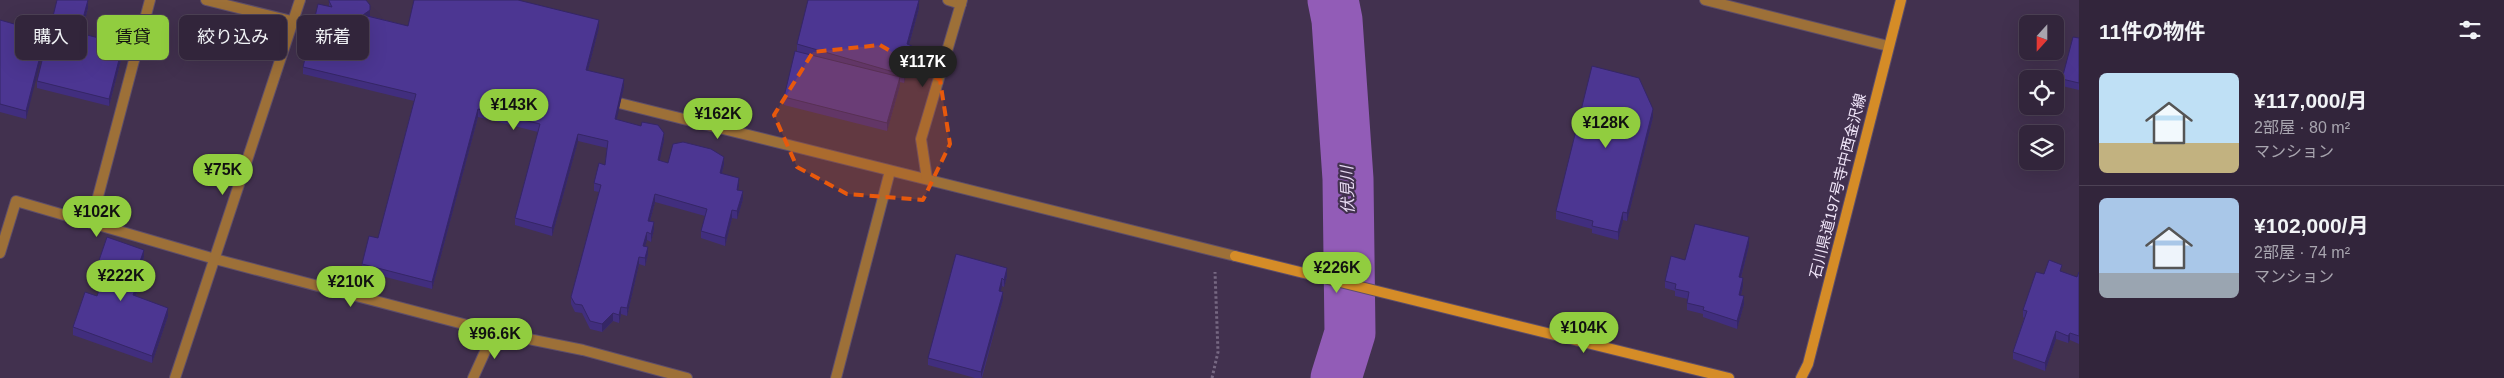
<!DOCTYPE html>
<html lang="ja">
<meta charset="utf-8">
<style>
body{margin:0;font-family:Helvetica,"Noto Sans JP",sans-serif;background:#3a2d42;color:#f1f3f6;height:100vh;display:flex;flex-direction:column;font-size:19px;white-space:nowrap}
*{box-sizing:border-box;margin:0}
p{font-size:16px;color:#a8a5af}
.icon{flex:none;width:28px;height:28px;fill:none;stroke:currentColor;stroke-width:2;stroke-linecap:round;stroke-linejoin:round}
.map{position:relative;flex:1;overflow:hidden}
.drawer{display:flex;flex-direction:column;background:#32253b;width:425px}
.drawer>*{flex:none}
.hud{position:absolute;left:15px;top:15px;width:475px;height:45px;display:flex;gap:10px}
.needle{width:32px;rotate:201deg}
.controls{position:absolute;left:2019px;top:15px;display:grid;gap:10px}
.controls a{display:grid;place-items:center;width:45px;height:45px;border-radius:8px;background:#32253b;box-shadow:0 5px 20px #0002,0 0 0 1px #4d4255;font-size:25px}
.price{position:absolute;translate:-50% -42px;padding:0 11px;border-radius:18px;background:#91cd3f;color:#111;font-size:16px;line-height:32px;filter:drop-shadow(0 1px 2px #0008)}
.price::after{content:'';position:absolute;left:50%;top:30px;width:15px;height:11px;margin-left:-8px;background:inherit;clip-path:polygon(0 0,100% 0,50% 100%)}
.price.current{background:#222;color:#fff}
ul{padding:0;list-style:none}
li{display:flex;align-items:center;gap:15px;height:125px;padding:0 20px}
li+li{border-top:1px solid #4d4255}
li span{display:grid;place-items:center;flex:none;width:140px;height:100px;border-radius:8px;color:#555}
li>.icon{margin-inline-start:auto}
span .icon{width:60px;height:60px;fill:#fffc;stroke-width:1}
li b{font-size:21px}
h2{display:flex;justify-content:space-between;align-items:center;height:60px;padding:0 20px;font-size:21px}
.tag{padding:0 18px;border-radius:8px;background:#32253b;box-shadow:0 5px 20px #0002,0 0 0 1px #4d4255;font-size:18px;line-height:45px}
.tag.current{background:#91cd3f;color:#111}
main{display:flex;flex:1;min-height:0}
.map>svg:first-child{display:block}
</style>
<main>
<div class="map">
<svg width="2079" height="378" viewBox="0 0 2079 378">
<rect width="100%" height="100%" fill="#42314f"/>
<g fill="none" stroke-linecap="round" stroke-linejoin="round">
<polyline stroke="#925cb7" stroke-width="51" points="1333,0 1337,20 1348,179 1350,333 1336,378"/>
<defs>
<g id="street">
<polyline points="206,0 324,29"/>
<polyline points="948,0 961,4"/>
<polyline points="1705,0 1888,46"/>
<polyline points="607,100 1235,256"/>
<polyline points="927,179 921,139 962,0"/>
<polyline points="91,223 150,0"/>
<polyline points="0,253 16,201 215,259 494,332 583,350 687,378"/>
<polyline points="175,378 300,0"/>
<polyline points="473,378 494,332"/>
<polyline points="836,378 890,171"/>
</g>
<g id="secondary">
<polyline points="1235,256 1729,378"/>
<polyline points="1801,378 1808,364 1901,0"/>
</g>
</defs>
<use href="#street" stroke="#5e4e6a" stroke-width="12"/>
<use href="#secondary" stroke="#5e4e6a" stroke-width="12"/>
<polyline stroke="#776883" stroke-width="3" stroke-dasharray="2.5 2.5" stroke-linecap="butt" points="1212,378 1218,352 1215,272"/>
<use href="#street" stroke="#9d7038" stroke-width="10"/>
<use href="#secondary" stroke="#d58c27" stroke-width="10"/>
</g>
<g fill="#412e7e">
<polygon points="329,1 370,16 408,26 599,27 588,70 624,87 616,120 664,140 659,161 668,163 724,164 722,173 739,185 738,190 743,199 737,219 732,218 725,246 701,238 701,231 705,216 655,202 650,221 654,229 651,242 647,240 645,246 648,254 645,266 639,264 627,316 621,314 619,323 613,321 602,332 590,329 582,313 575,312 571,304 571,297 599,192 594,191 594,183 605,165 607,148 578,141 552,236 515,225 515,218 538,132 478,117 432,289 362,271 362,264 378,238 414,101 303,74 303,67 329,7"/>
<polygon points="88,8 81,34 123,52 109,106 37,88 37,81"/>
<polygon points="919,8 909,45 912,53 904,83 900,82 900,85 887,131 784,105 784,97 797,52 797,44"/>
<polygon points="0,20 46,33 26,119 0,112"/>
<polygon points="2079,38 2079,90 2062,86 2062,79"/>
<polygon points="1653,117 1627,221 1623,220 1618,240 1592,233 1592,229 1556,219 1556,211"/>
<polygon points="1749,245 1741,278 1743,286 1741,295 1744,304 1737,329 1703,317 1703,314 1687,310 1687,303 1688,299 1675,296 1675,291 1665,288 1665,281 1685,260"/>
<polygon points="956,254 1007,276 1004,287 1002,286 1000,291 1003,299 982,378 975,378 928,365 928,358"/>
<polygon points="144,257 138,274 141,282 136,296 168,316 152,363 73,335 73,327 97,296 101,285 94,283 94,275"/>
<polygon points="2062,272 2077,277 2079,272 2079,344 2070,340 2068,343 2056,339 2045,371 2013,359 2013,352 2024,318 2023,317 2023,310"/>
</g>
<g fill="#352666">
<polygon points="88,0 88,8 79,41 79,33"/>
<polygon points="919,0 919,8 907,52 907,44"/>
<polygon points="370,5 370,17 363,15"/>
<polygon points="599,20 599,27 586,78 586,70"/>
<polygon points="46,33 46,40 26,119 26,111"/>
<polygon points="123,44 123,52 109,106 109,99"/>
<polygon points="912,46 912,53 904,83 904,75"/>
<polygon points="900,77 900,85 887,131 887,123"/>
<polygon points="624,79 624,87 615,127 615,119"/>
<polygon points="478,109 478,117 432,289 432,282"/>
<polygon points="1653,109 1653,117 1627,221 1627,213"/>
<polygon points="664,133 664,140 658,168 658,160"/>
<polygon points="578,134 578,141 552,236 552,228"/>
<polygon points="724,157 724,164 720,181 720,173"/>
<polygon points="739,178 739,185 737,198 737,190"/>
<polygon points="743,191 743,199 737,219 737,211"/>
<polygon points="655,194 655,202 648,228 648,221"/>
<polygon points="732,210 732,218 725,246 725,238"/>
<polygon points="1623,212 1623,220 1618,240 1618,232"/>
<polygon points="654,222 654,229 651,242 651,234"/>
<polygon points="647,232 647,240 643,253 643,246"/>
<polygon points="1749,237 1749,245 1739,285 1739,277"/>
<polygon points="648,247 648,254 645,266 645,258"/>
<polygon points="144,250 144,257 136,280 136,273"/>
<polygon points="639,257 639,264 627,316 627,308"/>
<polygon points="1007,268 1007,276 1004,287 1004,280"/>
<polygon points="141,275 141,282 133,303 133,295"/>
<polygon points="1002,278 1002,286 999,298 999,291"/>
<polygon points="1743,278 1743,286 1739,303 1739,295"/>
<polygon points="1003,292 1003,299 981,378 981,372"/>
<polygon points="1744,296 1744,304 1737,329 1737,321"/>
<polygon points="621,307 621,314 619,323 619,315"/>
<polygon points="168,308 168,316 152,363 152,356"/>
<polygon points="613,313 613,321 602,332 602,324"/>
<polygon points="2056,331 2056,339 2045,371 2045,363"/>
<polygon points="2070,333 2070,340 2068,343 2068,336"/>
</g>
<g fill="#4c3692" stroke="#352666">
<polygon points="57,0 88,0 79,33 123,44 109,99 37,81"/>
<polygon points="329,0 366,0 370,5 370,10 363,15 408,26 414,0 518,0 599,20 586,70 624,79 615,119 641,126 642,122 658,125 664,133 658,160 668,163 673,144 683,142 711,149 724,157 720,173 739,178 737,190 743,191 737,211 732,210 725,238 701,231 707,209 655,194 648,221 654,222 651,234 647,232 643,246 648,247 645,258 639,257 627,308 621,307 619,315 613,313 602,324 590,321 582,305 575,304 571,297 601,185 594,183 599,163 605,165 608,141 578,134 552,228 515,218 540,124 478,109 432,282 362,264 369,236 378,238 416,94 303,67 318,4 332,7 329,1"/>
<polygon points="808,0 919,0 907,44 912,46 904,75 797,44"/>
<polygon points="0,20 46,33 26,111 0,104"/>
<polygon points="2073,37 2079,38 2079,83 2062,79"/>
<polygon points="795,51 900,77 887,123 784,97"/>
<polygon points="1592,66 1639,78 1653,109 1627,213 1623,212 1618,232 1592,226 1593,221 1556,211"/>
<polygon points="1695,224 1749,237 1739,277 1743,278 1739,295 1744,296 1737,321 1703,310 1704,307 1687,303 1689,292 1675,289 1676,284 1665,281 1671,256 1685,260"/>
<polygon points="107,237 144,250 136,273 141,275 133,295 168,308 152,356 73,327 85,292 97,296 103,279 94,275"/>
<polygon points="956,254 1007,268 1004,280 1002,278 999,291 1003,292 981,372 928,358"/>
<polygon points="2049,260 2062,265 2060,271 2077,277 2079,272 2079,336 2070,333 2068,336 2056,331 2045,363 2013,352 2027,311 2023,310 2036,272 2044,274"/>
</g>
<path fill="#e8590c" fill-opacity="0.2" stroke="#e8590c" stroke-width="4" stroke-dasharray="10 6" stroke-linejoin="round" d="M880,45L940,80L950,144L923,200L847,194L797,167L774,115L813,52Z"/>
<g text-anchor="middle" stroke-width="4.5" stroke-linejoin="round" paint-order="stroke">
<g font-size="15" fill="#f0e5f9" stroke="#42314f">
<text transform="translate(1838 186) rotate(-76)" y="5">石川県道197号寺中西金沢線</text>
</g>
<g font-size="16" font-style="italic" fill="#e8dbf3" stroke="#42314f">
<text transform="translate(1347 190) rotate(-92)" y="6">伏見川</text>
</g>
</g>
</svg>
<div class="controls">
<a><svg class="needle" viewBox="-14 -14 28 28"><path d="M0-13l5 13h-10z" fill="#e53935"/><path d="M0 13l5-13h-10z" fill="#a8a5af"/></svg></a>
<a><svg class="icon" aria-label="locate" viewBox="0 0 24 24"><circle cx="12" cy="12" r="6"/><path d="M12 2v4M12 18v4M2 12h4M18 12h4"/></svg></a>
<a><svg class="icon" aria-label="layers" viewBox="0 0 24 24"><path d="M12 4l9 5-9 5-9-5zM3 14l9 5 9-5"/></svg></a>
</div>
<b class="price current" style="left:923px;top:88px">¥117K</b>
<b class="price" style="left:514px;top:131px">¥143K</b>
<b class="price" style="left:718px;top:140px">¥162K</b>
<b class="price" style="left:1606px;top:149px">¥128K</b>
<b class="price" style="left:223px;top:196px">¥75K</b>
<b class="price" style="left:97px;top:238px">¥102K</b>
<b class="price" style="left:1337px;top:294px">¥226K</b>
<b class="price" style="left:121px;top:302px">¥222K</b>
<b class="price" style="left:351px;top:308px">¥210K</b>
<b class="price" style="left:1584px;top:354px">¥104K</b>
<b class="price" style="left:495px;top:360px">¥96.6K</b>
<div class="hud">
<a class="tag">購入</a>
<a class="tag current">賃貸</a>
<a class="tag">絞り込み</a>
<a class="tag">新着</a>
</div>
</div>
<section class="drawer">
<h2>11件の物件<svg class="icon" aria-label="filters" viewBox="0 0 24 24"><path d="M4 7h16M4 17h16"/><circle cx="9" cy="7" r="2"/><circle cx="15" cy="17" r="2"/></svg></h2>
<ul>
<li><span style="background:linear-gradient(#bfe0f5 70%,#c2b280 0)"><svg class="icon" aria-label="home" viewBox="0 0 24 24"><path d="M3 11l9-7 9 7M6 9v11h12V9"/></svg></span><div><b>¥117,000/月</b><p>2部屋 · 80 m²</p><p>マンション</p></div></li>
<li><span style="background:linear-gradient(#a9c7e8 75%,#9aa5b1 0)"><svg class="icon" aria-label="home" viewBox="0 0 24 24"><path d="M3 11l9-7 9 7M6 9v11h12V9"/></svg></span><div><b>¥102,000/月</b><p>2部屋 · 74 m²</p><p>マンション</p></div></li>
</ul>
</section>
</main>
